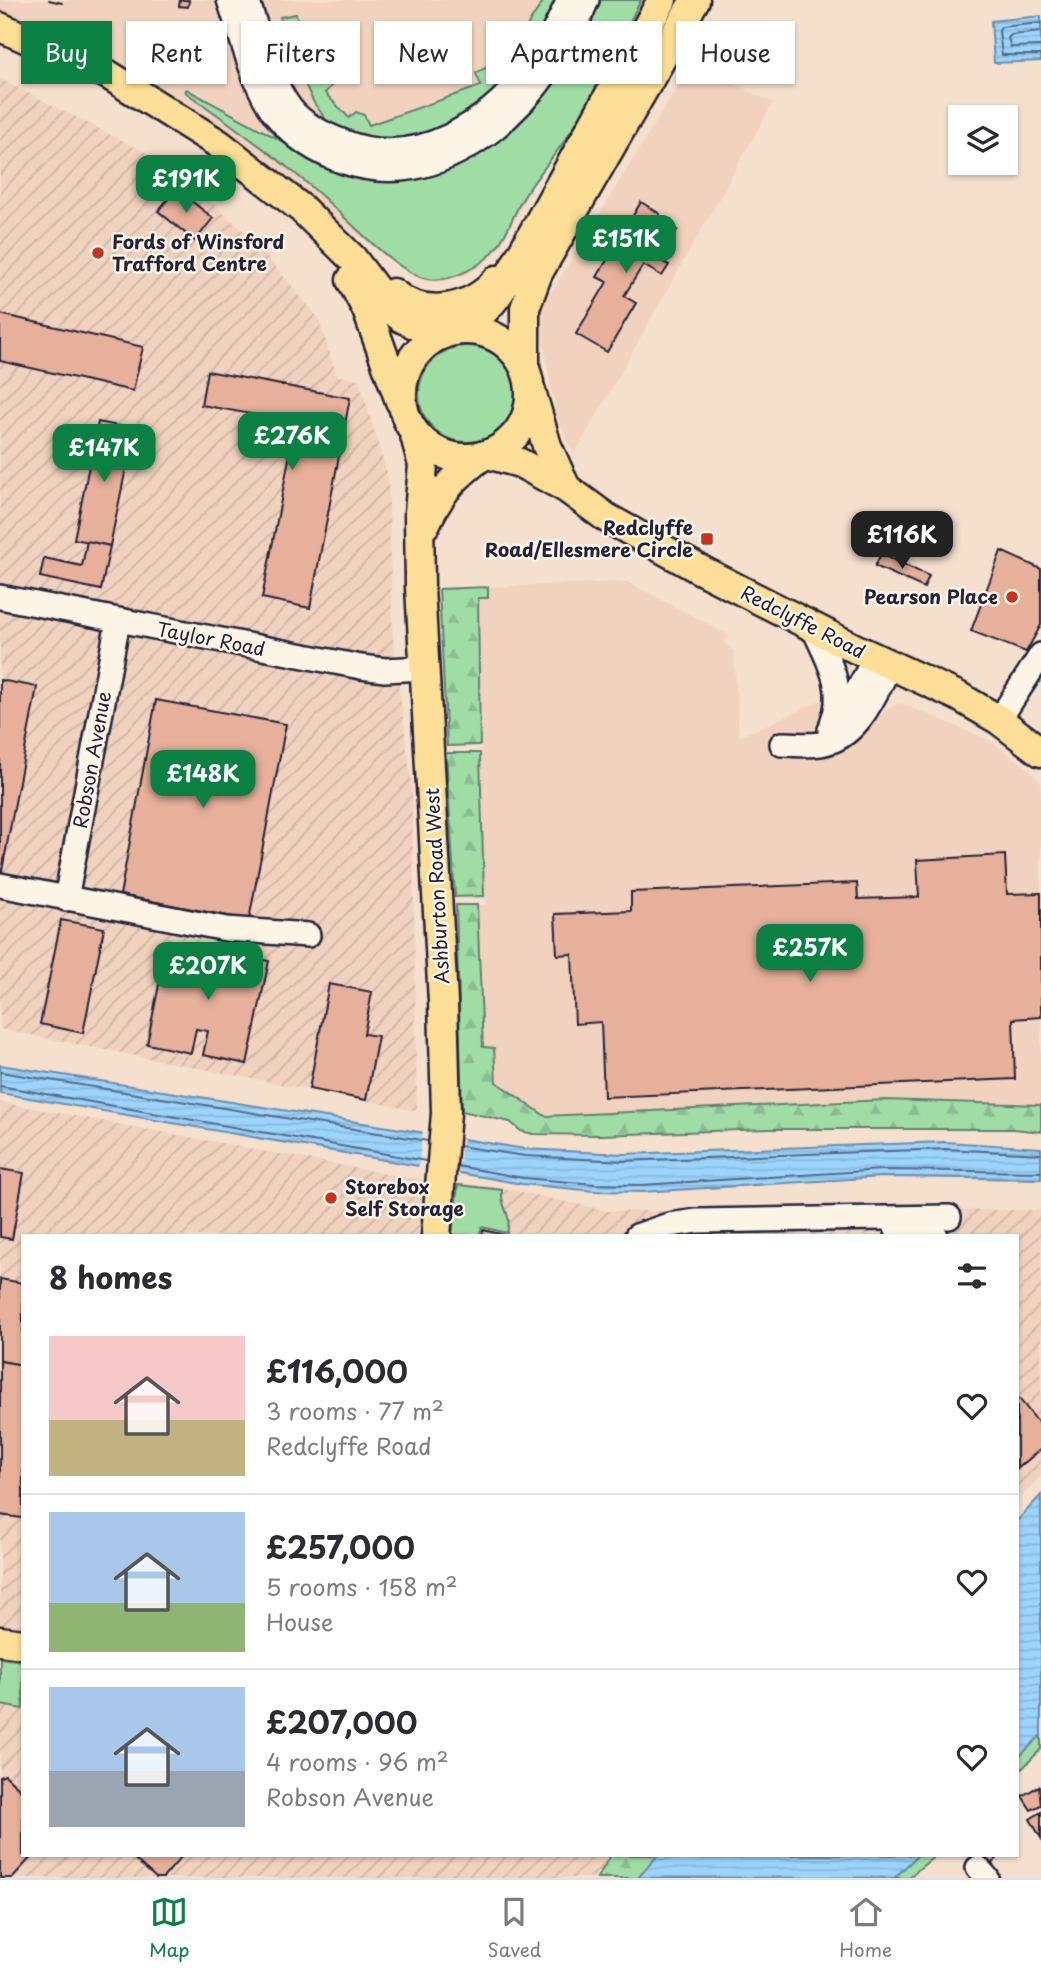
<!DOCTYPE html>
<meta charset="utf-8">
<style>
body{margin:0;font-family:"Playpen Sans",sans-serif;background:#f2f2f3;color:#2b2b33;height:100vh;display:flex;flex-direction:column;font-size:26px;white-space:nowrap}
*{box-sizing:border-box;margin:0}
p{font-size:23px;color:#7c7c81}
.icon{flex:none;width:38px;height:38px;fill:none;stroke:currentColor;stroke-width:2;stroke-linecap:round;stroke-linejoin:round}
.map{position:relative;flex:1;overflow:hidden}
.panel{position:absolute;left:21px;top:1234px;width:998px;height:623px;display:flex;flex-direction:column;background:#fff;border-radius:0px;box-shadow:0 2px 5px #0004}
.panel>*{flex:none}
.banner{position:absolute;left:21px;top:21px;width:999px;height:63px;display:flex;gap:14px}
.buttons{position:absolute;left:948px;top:105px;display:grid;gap:14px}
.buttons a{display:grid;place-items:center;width:70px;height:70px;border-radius:0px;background:#fff;box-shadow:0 2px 5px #0004;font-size:35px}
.price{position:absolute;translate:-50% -60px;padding:0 16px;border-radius:14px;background:#0b8043;color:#fff;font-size:23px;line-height:46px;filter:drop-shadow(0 2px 4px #0008)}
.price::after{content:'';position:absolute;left:50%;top:42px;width:21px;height:16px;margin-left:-10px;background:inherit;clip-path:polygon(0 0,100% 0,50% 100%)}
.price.on{background:#222;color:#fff}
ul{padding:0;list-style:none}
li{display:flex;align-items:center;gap:21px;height:175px;padding:0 28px}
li+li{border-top:2px solid #e1e1e2}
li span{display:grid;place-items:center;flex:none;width:196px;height:140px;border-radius:0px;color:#555}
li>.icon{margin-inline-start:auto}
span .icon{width:84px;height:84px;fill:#fffc;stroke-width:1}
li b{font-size:30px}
h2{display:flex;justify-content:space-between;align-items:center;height:84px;padding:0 28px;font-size:30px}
.tag{padding:0 24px;border-radius:0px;background:#fff;box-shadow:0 2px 5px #0004;font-size:24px;line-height:63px}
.tag.on{background:#0b8043;color:#fff}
.tab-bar{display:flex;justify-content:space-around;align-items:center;height:98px;border-top:2px solid #e1e1e2;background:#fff;font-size:19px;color:#7c7c81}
.tab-bar a{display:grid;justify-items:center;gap:4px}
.tab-bar .on{color:#0b8043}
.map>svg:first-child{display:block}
</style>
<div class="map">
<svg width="1041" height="1878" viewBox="0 0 1041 1878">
<defs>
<pattern id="industrial-furrows" width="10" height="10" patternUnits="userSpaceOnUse" patternTransform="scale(1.75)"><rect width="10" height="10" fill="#f0d2be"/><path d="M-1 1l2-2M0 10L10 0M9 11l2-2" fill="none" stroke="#ceb4a4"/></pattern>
<pattern id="forest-firs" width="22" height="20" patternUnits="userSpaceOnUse" patternTransform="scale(1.75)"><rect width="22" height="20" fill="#a0dda5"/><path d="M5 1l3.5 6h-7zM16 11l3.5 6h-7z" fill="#8abd8f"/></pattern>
<pattern id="water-rules" width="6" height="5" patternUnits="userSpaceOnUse" patternTransform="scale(1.75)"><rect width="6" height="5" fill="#9cd4fb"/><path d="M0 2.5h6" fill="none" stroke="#86b6d8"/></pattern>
</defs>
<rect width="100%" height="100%" fill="#f5e0ce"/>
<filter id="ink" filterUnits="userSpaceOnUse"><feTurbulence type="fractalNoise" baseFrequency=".0143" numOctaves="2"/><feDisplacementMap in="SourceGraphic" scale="14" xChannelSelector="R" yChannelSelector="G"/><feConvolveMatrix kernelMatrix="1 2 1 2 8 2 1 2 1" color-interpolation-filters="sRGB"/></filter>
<g filter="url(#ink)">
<g fill="#f0d2be">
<polygon points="0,0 632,0 499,249 482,266 463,276 444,282 428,282 412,277 334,217 253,148 191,106 126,68 39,25 0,12"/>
<polygon points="692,63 773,103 574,455 556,414 538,314"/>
<polygon points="627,582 729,635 724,643 734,651 739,737 824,699 876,720 888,708 901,703 991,741 1029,769 1041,783 1041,1105 885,1100 545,1116 496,1082 494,1048 483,1047 477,919 477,905 485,905 478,598 488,597 488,587"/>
</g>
<g fill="url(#industrial-furrows)">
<polygon points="0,79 169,164 251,238 318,317 337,376 359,379 388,477 393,641 412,788 417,1111 0,1029"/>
<polygon points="0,1102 414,1179 503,1188 607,1211 1041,1210 1041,1476 1017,1501 1017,1236 23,1236 23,1855 611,1855 597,1878 0,1878"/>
</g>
<g fill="#a0dda5" stroke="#618070" stroke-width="2">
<polygon points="544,0 560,0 535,47 487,101 427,138 372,144 330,125 314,103 294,61 280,17 296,14 319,86 331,82 332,85 325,93 349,118 356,112 364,115 369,125 481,86 476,73 485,68 496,73"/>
<path d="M596,0H641C618,44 598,89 571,131C556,155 536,176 522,200C513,215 508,233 497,247C483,266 451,283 427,279C394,273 336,206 308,184C268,151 227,121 185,92L186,89L291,146L414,177L449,168L489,144Z"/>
<circle cx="467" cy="394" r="48"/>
<path d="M458,1185L502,1190C500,1210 513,1211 507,1233L482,1227L479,1235H452Z"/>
<polygon points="0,1658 23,1661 23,1709 0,1705"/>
<polygon points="1041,1735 1041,1749 1017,1774 1017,1759"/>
<polygon points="918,1855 936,1855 908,1878 894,1878"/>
</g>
<g fill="url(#forest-firs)" stroke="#618070" stroke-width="2">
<polygon points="488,587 488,598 478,598 480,745 447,746 439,589"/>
<polygon points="446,753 480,753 484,896 455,897"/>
<polygon points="456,905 477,905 483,1047 494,1048 496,1082 545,1116 885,1100 1041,1105 1041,1132 1013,1129 768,1129 601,1135 533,1134 521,1131 510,1122 462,1111"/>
<polygon points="611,1855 658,1855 638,1878 597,1878"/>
</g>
<g fill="url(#water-rules)" stroke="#6b8dae" stroke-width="2">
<polygon points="1041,16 1041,61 994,63 991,21"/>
<polygon points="0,1065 525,1149 623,1154 945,1142 1041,1148 1041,1179 882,1177 642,1192 595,1191 522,1184 0,1093"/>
<polygon points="1041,1495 1041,1735 1017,1759 1017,1521"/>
<polygon points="658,1855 918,1855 894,1878 638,1878"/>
</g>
<polygon fill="#f5e0ce" points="423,1129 463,1136 458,1177 418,1170"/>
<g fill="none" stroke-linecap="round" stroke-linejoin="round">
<g stroke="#536988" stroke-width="2">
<polyline points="1041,23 1001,27 999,31 1002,55 1041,55"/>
<polyline points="1041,32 1011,35 1008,38 1011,47 1041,46"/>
<polyline points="0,1072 428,1141"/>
<polyline points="0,1086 426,1161"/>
<polyline points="459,1146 525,1156 623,1161 945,1149 1041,1154"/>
<polyline points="457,1166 523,1178 595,1184 641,1185 882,1170 1041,1172"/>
</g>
</g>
<g fill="#e6b09a" stroke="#22223b" stroke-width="2">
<polygon points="180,0 189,0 188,7 179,6"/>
<polygon points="176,189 213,218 195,241 158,211"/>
<polygon points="641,202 660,214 657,218 677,230 659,260 669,265 662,276 643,265 624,296 636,303 607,352 576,334 607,282 597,277"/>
<polygon points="0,314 143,347 133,391 0,361"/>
<polygon points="207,371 350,398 310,608 262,598 293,438 254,431 257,415 201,405"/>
<polygon points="98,422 134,429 110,546 74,539"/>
<polygon points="87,541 110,546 101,590 40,577 44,558 82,566"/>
<polygon points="1001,551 1041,569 1041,625 1026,652 971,631"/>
<polygon points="881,554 929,576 924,588 875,566"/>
<polygon points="0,680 37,687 2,871 0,871"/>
<polygon points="156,700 286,724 249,920 120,895"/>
<polygon points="1005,855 1007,894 1041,893 1041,1017 1013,1019 1015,1079 604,1097 601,1022 575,1024 572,954 557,955 555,914 631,911 631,892 857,883 858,899 919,897 917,860"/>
<polygon points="61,920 104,928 83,1033 40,1024"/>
<polygon points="168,940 210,949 205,973 220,976 225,952 269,961 247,1064 203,1055 208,1031 196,1029 191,1053 147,1044"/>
<polygon points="329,984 372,992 364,1034 378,1036 366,1100 309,1089"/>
<polygon points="0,1169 24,1173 12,1239 0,1237"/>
<polygon points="483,1230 496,1233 508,1236 482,1236"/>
<polygon points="0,1279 23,1283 23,1365 0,1361"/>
<polygon points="0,1361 23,1365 23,1518 0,1515"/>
<polygon points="1017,1396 1041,1426 1041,1449 1017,1469"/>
<polygon points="5,1775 23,1792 23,1855 33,1855 12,1878 0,1878 0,1777"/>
<polygon points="1039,1786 1041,1805 1031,1810 1022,1796"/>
<polygon points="1041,1812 1041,1838 1030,1819"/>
<polygon points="130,1855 183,1855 163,1878 156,1878"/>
<polygon points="978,1855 1001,1855 989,1866"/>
</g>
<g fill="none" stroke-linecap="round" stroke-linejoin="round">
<defs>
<g id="minor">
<path d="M229,0C242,36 253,88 278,118C296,140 318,153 344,162C454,199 550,92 587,0"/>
<path d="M247,0C258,31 271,84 291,109C304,125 325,135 344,142C417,171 490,122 533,65C548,45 558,23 569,0"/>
<polyline points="0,597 361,667 385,670 424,668"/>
<path d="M813,627C827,658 847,689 832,723"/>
<polyline points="999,720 1041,655"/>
<polyline points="830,730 848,708 875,658"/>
<path d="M782,744C795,744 808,746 820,744C858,739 875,694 890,665"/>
<polyline points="0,885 226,929 308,935"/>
<polyline points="66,899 118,621"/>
<polyline points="896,1228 936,1236"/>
<polyline points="637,1236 669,1225 697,1221 949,1217"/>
<polyline points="978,1868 987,1878"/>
</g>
<g id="major">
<polyline points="0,27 107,74 219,144 302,209 352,258 388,306 402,318 424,329 443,334"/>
<polyline points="351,280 367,310 400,401"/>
<path d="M393,293C424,320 472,310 497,280"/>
<path d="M461,330C480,316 494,303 506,282L662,0"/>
<circle cx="466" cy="394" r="64"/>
<polyline points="525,368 525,308 538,273 695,0"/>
<polyline points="531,391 547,446 566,488"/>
<polyline points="414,432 423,465 419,513 420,587 443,1002 446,1113 436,1236"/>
<polyline points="488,454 520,463 566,488 607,518 699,569 856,649 958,696 999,720 1041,752"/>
<path d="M425,525C441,491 452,479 482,456"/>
<polyline points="0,1641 23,1644"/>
</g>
</defs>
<use href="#minor" stroke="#22223b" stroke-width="28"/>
<use href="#major" stroke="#22223b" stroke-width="33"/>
<use href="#minor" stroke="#fcf5e5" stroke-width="23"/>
<use href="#major" stroke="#fdde96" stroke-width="28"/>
<polyline stroke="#22223b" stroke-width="2" points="49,0 62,3"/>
</g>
</g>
<g fill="#c8321e" stroke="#fcf5e5" stroke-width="2.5">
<circle cx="98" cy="253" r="7"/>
<rect x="700" y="532" width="14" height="14" rx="3.5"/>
<circle cx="1012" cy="597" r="7"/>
<circle cx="331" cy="1198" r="7"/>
</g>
<g text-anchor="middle" stroke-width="5" stroke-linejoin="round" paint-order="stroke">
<g font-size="19" font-weight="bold" fill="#22223b" stroke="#fcf5e5" text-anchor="start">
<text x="112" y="249">Fords of Winsford<tspan x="112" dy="22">Trafford Centre</tspan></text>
<text x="693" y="535" text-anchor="end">Redclyffe<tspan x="693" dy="22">Road/Ellesmere Circle</tspan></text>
<text x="998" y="604" text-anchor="end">Pearson Place</text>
<text x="345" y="1194">Storebox<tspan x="345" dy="22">Self Storage</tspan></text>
</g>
<g font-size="19" fill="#22223b" stroke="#fcf5e5">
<text transform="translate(803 622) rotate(27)" y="7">Redclyffe Road</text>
<text transform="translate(211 639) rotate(11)" y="7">Taylor Road</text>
<text transform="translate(92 760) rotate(-80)" y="7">Robson Avenue</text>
<text transform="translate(437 886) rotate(-93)" y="7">Ashburton Road West</text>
</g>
</g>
</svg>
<div class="buttons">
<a><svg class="icon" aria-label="layers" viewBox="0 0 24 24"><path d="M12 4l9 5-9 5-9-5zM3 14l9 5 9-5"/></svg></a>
</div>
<b class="price" style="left:186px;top:215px">£191K</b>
<b class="price" style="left:626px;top:275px">£151K</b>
<b class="price" style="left:292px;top:472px">£276K</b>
<b class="price" style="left:104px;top:484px">£147K</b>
<b class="price on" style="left:902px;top:571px">£116K</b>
<b class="price" style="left:203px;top:810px">£148K</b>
<b class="price" style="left:810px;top:984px">£257K</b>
<b class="price" style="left:208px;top:1002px">£207K</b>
<div class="banner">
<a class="tag on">Buy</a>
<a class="tag">Rent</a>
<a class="tag">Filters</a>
<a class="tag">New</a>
<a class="tag">Apartment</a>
<a class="tag">House</a>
</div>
<section class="panel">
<h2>8 homes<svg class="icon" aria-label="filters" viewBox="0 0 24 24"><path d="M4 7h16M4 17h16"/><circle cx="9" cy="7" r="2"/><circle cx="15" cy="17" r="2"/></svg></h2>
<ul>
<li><span style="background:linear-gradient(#f6c9c9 60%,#c2b280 0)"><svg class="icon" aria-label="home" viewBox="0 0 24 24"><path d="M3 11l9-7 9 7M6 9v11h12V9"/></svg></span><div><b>£116,000</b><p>3 rooms · 77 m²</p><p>Redclyffe Road</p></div><svg class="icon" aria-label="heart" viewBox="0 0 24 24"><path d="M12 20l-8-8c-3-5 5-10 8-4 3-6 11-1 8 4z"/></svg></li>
<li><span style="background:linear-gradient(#a9c7e8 65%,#8fb573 0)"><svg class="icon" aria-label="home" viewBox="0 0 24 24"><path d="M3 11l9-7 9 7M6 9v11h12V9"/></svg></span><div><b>£257,000</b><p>5 rooms · 158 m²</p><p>House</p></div><svg class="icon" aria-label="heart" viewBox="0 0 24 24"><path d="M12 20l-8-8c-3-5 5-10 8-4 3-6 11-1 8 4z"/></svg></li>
<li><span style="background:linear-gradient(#a9c7e8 60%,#9aa5b1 0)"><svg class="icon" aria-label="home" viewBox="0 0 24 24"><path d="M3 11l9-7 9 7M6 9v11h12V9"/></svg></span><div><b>£207,000</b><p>4 rooms · 96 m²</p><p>Robson Avenue</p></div><svg class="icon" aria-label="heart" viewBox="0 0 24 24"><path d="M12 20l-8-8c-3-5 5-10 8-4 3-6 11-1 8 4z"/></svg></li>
</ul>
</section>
</div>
<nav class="tab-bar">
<a class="on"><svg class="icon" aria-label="map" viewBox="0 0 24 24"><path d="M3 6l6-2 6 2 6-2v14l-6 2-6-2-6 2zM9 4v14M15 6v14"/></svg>Map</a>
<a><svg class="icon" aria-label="saved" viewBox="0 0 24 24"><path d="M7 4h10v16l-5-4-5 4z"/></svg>Saved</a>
<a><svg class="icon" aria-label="home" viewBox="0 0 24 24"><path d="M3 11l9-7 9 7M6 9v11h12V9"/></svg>Home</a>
</nav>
